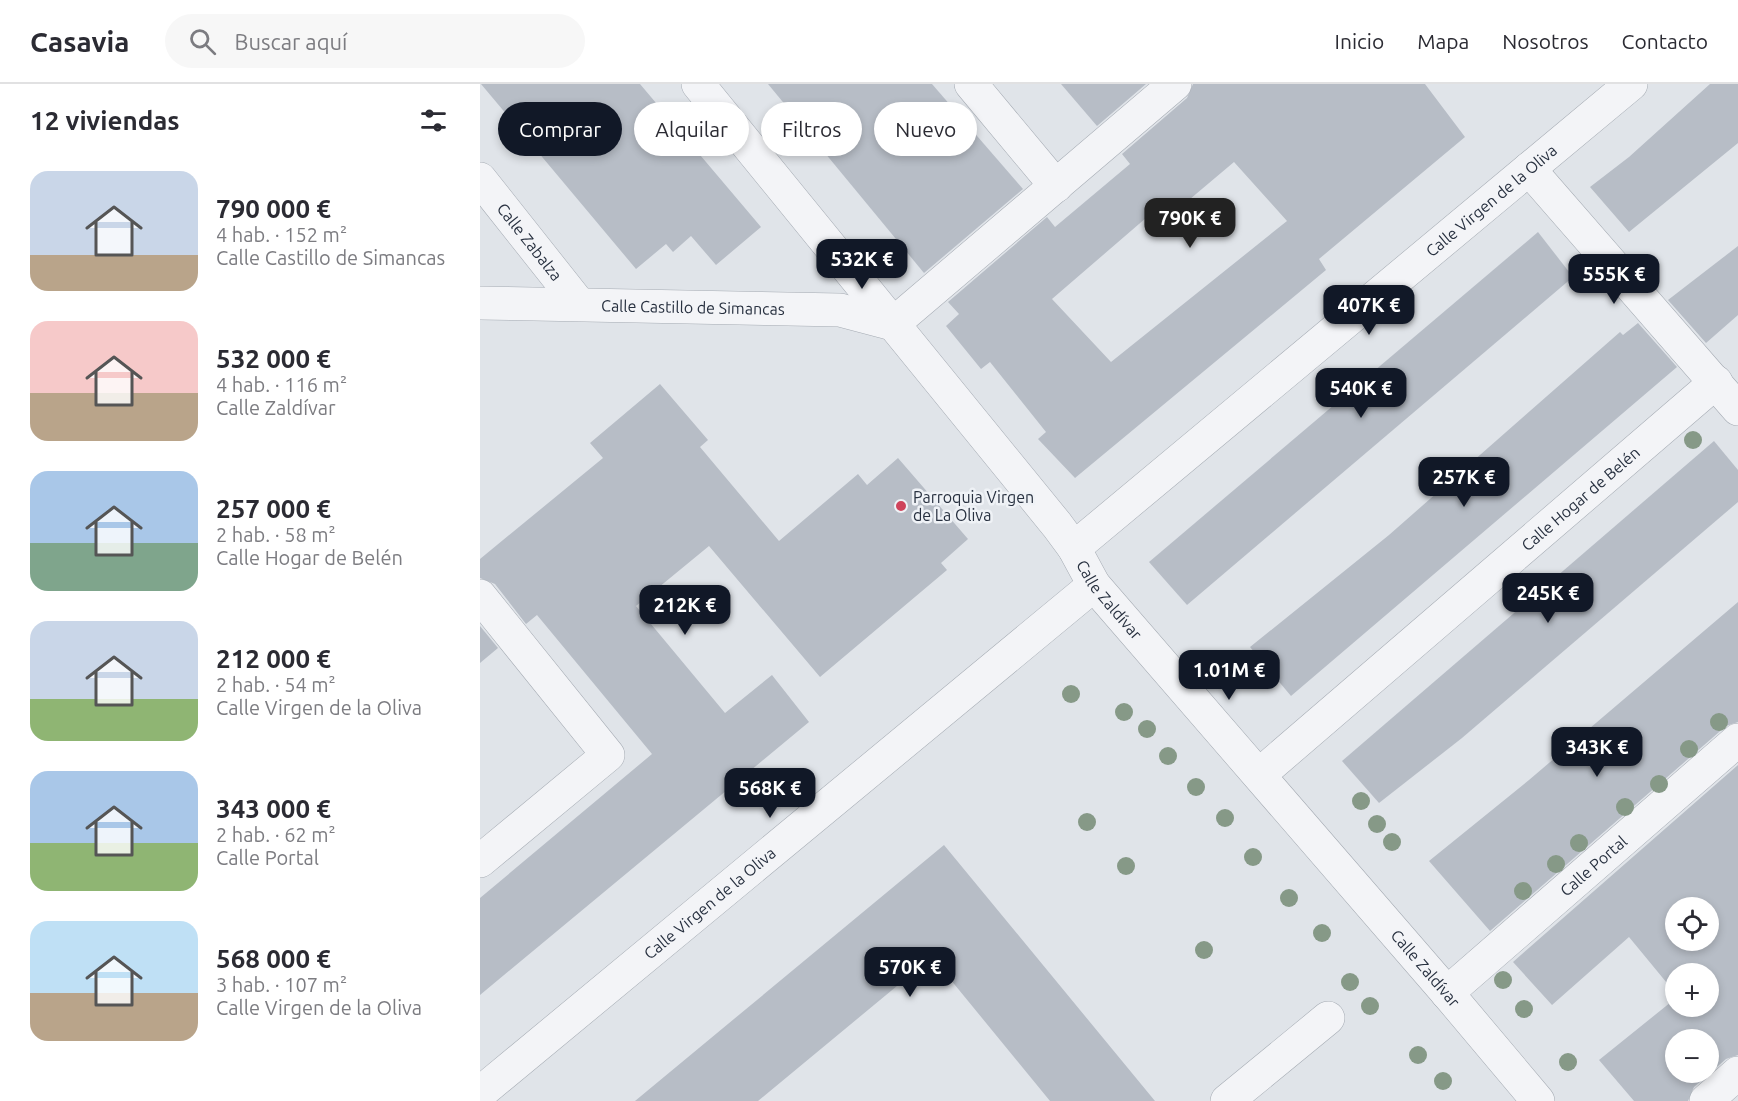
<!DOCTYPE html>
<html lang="es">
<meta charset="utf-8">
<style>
body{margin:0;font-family:Ubuntu,sans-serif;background:#f7f7f7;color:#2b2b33;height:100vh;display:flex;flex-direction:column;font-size:22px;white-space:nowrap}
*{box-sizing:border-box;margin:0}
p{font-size:20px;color:#7c7c81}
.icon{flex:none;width:33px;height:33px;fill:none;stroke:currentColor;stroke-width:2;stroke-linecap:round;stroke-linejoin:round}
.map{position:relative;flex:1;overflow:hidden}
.panel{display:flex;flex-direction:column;background:#fff;width:480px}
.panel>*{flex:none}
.banner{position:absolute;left:18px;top:18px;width:570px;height:54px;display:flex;gap:12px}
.fabs{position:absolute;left:1185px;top:813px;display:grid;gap:12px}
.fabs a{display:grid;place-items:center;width:54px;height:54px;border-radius:50%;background:#fff;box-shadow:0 3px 9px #0003;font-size:30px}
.price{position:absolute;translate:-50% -51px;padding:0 14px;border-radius:12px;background:#111827;color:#fff;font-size:20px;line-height:39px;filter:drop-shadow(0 2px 3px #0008)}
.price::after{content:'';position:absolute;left:50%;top:36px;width:18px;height:14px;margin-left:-9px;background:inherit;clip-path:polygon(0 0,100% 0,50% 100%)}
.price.selected{background:#222;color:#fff}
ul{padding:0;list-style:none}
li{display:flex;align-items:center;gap:18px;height:150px;padding:0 30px}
li span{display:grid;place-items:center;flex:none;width:168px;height:120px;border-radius:18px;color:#555}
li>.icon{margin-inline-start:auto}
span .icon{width:72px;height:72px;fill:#fffc;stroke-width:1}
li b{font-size:26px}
h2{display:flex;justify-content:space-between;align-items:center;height:72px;padding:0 30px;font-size:26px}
.pill{padding:0 21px;border-radius:27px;background:#fff;box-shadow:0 3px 9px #0003;font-size:21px;line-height:54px}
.pill.selected{background:#111827;color:#fff}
header{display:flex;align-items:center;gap:36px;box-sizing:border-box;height:84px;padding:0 30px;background:#fff;border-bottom:2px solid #e1e1e2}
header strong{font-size:28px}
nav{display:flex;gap:33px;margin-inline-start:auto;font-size:21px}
.search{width:420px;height:54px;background:#f7f7f7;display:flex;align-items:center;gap:15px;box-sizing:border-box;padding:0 21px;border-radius:33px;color:#7c7c81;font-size:22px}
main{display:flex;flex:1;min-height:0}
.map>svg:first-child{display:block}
</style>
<header>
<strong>Casavia</strong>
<div class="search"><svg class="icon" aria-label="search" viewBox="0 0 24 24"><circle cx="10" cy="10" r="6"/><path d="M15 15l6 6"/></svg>Buscar aquí</div>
<nav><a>Inicio</a><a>Mapa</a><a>Nosotros</a><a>Contacto</a></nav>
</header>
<main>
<section class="panel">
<h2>12 viviendas<svg class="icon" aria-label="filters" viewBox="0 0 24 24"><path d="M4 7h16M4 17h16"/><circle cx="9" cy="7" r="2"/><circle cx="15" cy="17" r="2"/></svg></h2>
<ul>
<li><span style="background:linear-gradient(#c9d6e8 70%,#b9a48a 0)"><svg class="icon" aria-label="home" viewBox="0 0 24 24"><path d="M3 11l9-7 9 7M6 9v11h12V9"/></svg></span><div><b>790 000 €</b><p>4 hab. · 152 m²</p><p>Calle Castillo de Simancas</p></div></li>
<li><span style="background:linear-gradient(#f6c9c9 60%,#b9a48a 0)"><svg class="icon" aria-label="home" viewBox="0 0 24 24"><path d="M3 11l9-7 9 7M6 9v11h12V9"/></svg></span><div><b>532 000 €</b><p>4 hab. · 116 m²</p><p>Calle Zaldívar</p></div></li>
<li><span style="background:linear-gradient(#a9c7e8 60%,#7fa58c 0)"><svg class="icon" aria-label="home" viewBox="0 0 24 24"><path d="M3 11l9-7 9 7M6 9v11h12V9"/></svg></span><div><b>257 000 €</b><p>2 hab. · 58 m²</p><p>Calle Hogar de Belén</p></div></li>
<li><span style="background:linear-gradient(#c9d6e8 65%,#8fb573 0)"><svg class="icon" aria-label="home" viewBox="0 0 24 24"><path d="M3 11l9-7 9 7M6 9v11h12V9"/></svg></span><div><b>212 000 €</b><p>2 hab. · 54 m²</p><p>Calle Virgen de la Oliva</p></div></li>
<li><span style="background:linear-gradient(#a9c7e8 60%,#8fb573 0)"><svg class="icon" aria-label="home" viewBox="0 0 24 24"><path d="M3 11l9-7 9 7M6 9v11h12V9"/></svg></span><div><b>343 000 €</b><p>2 hab. · 62 m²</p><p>Calle Portal</p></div></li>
<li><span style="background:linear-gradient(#bfe0f5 60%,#b9a48a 0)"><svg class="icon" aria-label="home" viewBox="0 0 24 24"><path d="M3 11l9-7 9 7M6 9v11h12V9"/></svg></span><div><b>568 000 €</b><p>3 hab. · 107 m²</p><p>Calle Virgen de la Oliva</p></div></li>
</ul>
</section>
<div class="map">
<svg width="1258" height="1017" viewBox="0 0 1258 1017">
<rect width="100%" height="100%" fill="#e0e4e9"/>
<g fill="#b7bdc6" fill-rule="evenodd">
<polygon points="1,0 160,0 281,143 236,181 211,152 193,168 186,160 156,185"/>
<polygon points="288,0 452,0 543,105 444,189"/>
<polygon points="581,0 666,0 617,42"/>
<path d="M713,0H945L985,53L839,175L846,186L595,394L558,355L566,348L510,278L501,285L466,242L479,230L468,218L567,133L575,143L650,80L642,70L707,14ZM754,78L807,137L631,278L572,215L688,115L697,126Z"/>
<polygon points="1230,0 1258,0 1258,59 1149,148 1110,103 1149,73"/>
<polygon points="1058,148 1093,193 707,521 669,478"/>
<polygon points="1258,162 1258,231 1226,259 1188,216"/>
<polygon points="1158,239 1197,283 811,612 770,563 909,451 1140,248 1143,251"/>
<polygon points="180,300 228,356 220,363 299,457 378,390 387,401 418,374 488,455 461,479 467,486 340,593 229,462 156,522 245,629 292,591 329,638 0,911 0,814 172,670 57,531 46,540 15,500 0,494 0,475 123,374 110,359"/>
<polygon points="1234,357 1258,386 1258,418 982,654 899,719 862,677"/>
<polygon points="1258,518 1258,638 1246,642 1010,847 949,777 1049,696"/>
<polygon points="0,542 18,564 0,579"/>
<path d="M1258,681V971L1246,975L1214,1003L1208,1017H1154L1119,976L1196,914V922H1228V890H1196V910L1149,853L1072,921L1033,878ZM1196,824H1228V856H1196ZM1196,956H1228V988H1196Z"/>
<polygon points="464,761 675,1017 570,1017 452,873 278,1017 155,1017"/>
</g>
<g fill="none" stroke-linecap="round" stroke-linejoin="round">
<defs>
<g id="pedestrian">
<polyline points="0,512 128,671 0,777"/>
<path id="s1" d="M779,691L1236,298"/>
<path id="s2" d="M967,909L1258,656"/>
<polyline points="747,1017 848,934"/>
<polyline points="1226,1017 1258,989"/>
</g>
<g id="minor">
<path id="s3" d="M218,0L577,441L594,464L614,501L968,910L1058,1017"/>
<polyline points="491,0 576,102"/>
<polyline points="1049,85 1258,325"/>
<path id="s4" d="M0,95L99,220"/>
<path id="s5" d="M0,219L360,226L413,240L695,0"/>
<path id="s6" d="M594,464L1151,0"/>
<path id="s7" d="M0,1009L614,501"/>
</g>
</defs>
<use href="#pedestrian" stroke="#a5abb3" stroke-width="34"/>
<use href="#minor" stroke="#a5abb3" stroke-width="34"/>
<use href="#pedestrian" stroke="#f3f4f7" stroke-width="33"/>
<use href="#minor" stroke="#f3f4f7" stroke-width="33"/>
</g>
<g fill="#869987">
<circle cx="1213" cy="356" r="9"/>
<circle cx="591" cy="610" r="9"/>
<circle cx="644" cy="628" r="9"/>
<circle cx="1239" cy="638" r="9"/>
<circle cx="667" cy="645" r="9"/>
<circle cx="1209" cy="665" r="9"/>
<circle cx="688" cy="672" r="9"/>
<circle cx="1179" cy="700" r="9"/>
<circle cx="716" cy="703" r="9"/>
<circle cx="881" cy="717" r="9"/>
<circle cx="1145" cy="723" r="9"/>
<circle cx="745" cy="734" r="9"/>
<circle cx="607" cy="738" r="9"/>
<circle cx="897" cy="740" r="9"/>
<circle cx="912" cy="758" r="9"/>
<circle cx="1099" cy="759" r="9"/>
<circle cx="773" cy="773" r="9"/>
<circle cx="1076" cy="780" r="9"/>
<circle cx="646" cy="782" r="9"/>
<circle cx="1043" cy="807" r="9"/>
<circle cx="809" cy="814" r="9"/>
<circle cx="842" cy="849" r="9"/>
<circle cx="724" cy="866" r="9"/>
<circle cx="1023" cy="896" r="9"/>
<circle cx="870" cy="898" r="9"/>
<circle cx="890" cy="922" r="9"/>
<circle cx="1044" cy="925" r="9"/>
<circle cx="938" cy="971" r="9"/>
<circle cx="1088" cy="978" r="9"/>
<circle cx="963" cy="997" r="9"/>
</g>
<circle fill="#cf445b" stroke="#eff2f6" stroke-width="2" cx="421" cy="422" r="6"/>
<g text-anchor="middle" stroke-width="5" stroke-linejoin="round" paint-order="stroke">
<g font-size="16" fill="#283140" stroke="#eff2f6">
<text dy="6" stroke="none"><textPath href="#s6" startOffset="543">Calle Virgen de la Oliva</textPath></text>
<text dy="6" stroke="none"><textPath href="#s4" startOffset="80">Calle Zabalza</textPath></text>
<text dy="6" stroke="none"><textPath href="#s5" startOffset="213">Calle Castillo de Simancas</textPath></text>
<text dy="6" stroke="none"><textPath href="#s1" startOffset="424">Calle Hogar de Belén</textPath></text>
<text dy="6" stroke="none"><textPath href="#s3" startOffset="660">Calle Zaldívar</textPath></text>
<text dy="6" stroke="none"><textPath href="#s2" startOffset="194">Calle Portal</textPath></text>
<text dy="6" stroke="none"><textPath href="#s7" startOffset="298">Calle Virgen de la Oliva</textPath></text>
<text dy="6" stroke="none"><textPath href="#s3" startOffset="1146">Calle Zaldívar</textPath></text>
</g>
<g font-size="16" fill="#283140" stroke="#eff2f6" text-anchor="start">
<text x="433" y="419">Parroquia Virgen<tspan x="433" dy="18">de La Oliva</tspan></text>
</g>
</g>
</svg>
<div class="fabs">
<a><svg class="icon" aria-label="locate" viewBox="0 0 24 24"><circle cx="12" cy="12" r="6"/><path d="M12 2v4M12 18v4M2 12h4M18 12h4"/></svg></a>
<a>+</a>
<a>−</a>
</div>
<b class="price selected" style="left:710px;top:165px">790K €</b>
<b class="price" style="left:382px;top:206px">532K €</b>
<b class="price" style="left:1134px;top:221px">555K €</b>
<b class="price" style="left:889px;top:252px">407K €</b>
<b class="price" style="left:881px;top:335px">540K €</b>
<b class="price" style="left:984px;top:424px">257K €</b>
<b class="price" style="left:1068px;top:540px">245K €</b>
<b class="price" style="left:205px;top:552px">212K €</b>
<b class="price" style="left:749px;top:617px">1.01M €</b>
<b class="price" style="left:1117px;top:694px">343K €</b>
<b class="price" style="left:290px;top:735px">568K €</b>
<b class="price" style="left:430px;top:914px">570K €</b>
<div class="banner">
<a class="pill selected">Comprar</a>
<a class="pill">Alquilar</a>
<a class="pill">Filtros</a>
<a class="pill">Nuevo</a>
</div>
</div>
</main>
